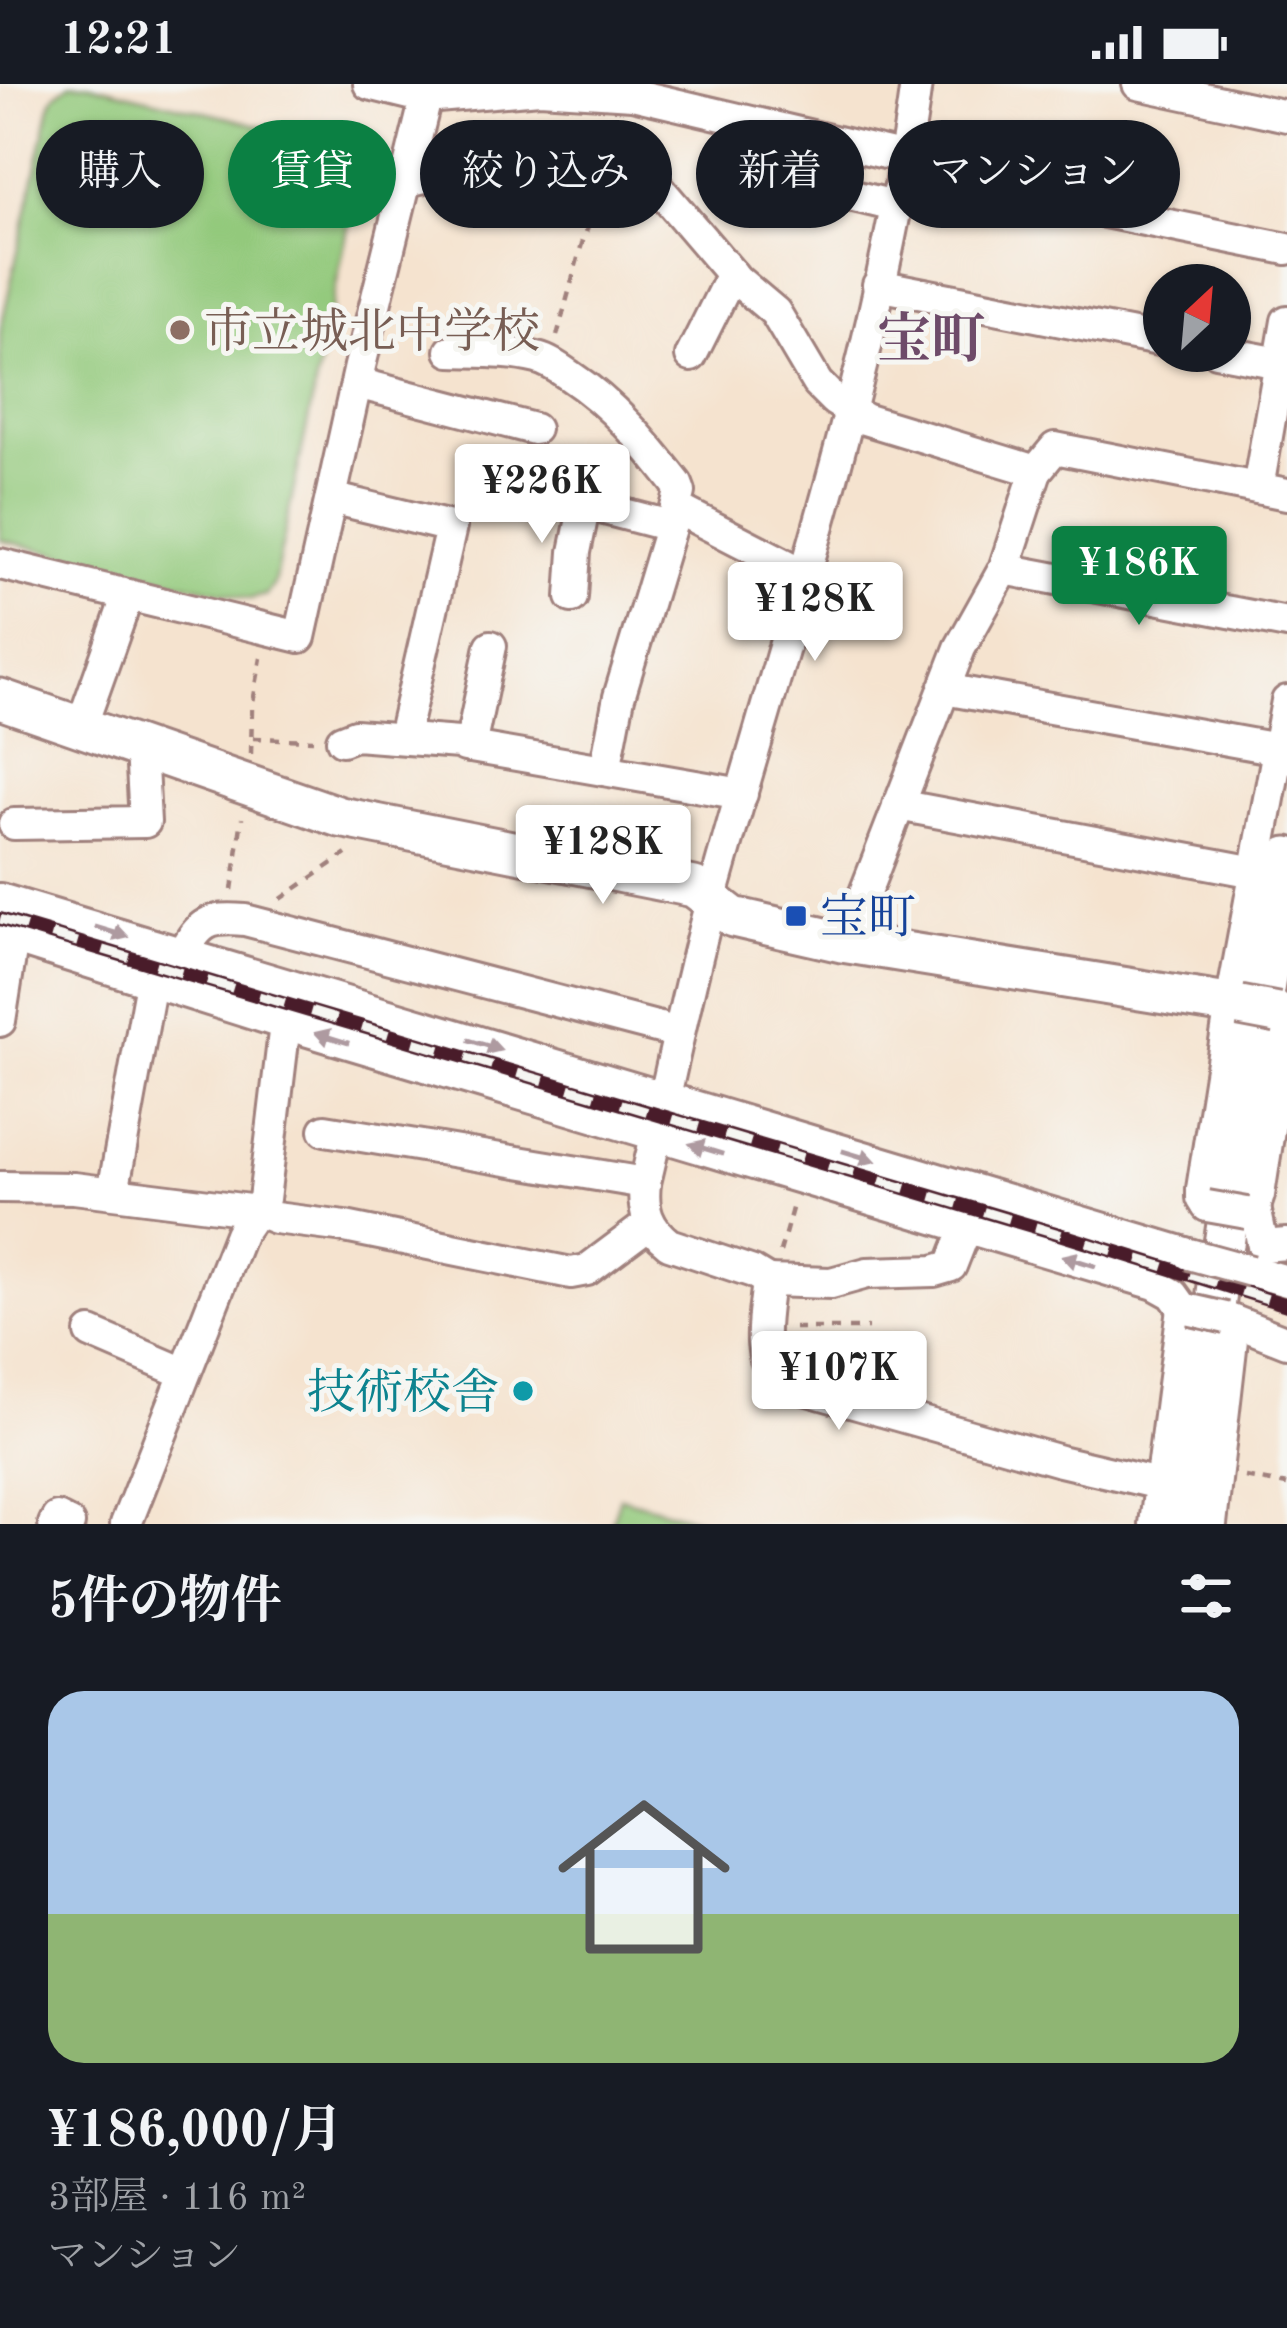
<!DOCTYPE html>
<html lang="ja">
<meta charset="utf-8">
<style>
body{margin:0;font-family:"Old Standard TT","Noto Serif JP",serif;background:#242831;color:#f1f3f6;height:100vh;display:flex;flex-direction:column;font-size:45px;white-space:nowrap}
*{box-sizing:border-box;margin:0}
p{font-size:39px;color:#9ea1a6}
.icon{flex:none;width:66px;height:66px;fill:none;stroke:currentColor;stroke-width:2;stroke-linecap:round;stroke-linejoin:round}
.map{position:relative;height:1440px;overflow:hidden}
.drawer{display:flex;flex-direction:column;background:#171b24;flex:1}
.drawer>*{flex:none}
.guide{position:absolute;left:36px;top:36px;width:1215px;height:108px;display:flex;gap:24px}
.needle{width:78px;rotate:26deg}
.fabs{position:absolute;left:1143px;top:180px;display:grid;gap:24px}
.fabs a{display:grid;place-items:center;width:108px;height:108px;border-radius:50%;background:#171b24;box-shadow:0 3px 9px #0004;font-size:60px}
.price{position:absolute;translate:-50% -102px;padding:0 27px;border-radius:12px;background:#fff;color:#222;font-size:39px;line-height:78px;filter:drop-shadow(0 3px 6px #0008)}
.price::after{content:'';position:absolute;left:50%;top:72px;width:36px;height:27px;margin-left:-18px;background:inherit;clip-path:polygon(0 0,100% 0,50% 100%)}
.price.current{background:#0b8043;color:#fff}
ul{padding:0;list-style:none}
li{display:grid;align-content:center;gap:24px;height:636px;padding:0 48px}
li span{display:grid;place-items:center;height:372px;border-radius:36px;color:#555}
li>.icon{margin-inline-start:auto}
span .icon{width:216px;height:216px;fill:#fffc;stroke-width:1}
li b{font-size:51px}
h2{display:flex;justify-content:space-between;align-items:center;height:144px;padding:0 48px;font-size:51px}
.tag{padding:0 42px;border-radius:54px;background:#171b24;box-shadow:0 3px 9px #0004;font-size:42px;line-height:108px}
.tag.current{background:#0b8043;color:#fff}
.status{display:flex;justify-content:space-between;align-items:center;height:84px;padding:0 60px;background:#171b24;direction:ltr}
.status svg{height:33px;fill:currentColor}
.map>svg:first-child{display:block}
</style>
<div class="status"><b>12:21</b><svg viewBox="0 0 49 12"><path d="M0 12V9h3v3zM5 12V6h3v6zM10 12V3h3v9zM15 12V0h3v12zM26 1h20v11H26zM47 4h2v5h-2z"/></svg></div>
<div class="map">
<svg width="1287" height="1440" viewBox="0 0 1287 1440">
<rect width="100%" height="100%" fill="#f6f6f2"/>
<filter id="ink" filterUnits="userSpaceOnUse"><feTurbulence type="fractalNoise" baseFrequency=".00833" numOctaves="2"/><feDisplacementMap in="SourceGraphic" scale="24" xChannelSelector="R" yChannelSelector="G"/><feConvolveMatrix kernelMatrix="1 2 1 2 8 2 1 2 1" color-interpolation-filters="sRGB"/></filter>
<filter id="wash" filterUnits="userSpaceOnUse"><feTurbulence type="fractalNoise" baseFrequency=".004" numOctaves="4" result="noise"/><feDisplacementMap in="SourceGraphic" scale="48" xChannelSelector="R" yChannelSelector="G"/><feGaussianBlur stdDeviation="2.7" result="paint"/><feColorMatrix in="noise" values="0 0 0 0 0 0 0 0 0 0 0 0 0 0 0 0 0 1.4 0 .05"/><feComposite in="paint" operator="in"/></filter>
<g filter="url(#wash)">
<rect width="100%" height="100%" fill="#f5e3cf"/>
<g fill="#93c97b" stroke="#6e7453" stroke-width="3">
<path d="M70,0H89L337,60C349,68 356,77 359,91L274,500L266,511L250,515L0,456V248L50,22L55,11Z"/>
<polygon points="620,1413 713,1440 611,1440"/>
</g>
</g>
<g filter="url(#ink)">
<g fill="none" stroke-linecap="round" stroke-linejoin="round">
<defs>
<g id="minor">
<polyline points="369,0 426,14 540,4 632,10 906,74"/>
<path d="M916,0C880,269 792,527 719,788C690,890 670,995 645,1099C642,1125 647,1143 669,1160L753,1188L768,1197C765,1229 752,1278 783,1299L1060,1377L1159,1400"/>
<polyline points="1138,0 1287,32"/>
<polyline points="903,87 1287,165"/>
<polyline points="406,97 595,57 620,59 737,196 775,228 817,299 834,316 864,335 1036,387 1004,485 960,564 854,837 842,858"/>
<polyline points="795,98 895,122"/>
<polyline points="878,201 1164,257"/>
<path d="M451,267C479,268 509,267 537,274C549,277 560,285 570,292C614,321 645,359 677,400L680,408L676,424L806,491"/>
<polyline points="1216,267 1274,278 1287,285"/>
<polyline points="691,272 732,190"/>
<polyline points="357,299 534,345"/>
<polyline points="1036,387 1055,364 1287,410"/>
<polyline points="1258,404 1287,237"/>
<polyline points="331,414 451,443 403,653"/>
<polyline points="570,416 670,442"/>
<polyline points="0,480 300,553 360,282 426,14"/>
<polyline points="1004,485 1287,539"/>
<polyline points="572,513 575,468 585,420"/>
<polyline points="944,605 1278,665"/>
<polyline points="81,643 128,511"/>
<polyline points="342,656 355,651 459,659 465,662 742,710"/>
<polyline points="470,663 491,562"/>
<polyline points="605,686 619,613 676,424"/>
<polyline points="898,721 1255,788"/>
<polyline points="14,740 145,738 141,664"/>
<polyline points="0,815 1189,1170"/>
<polyline points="0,850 285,940 1155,1200 1173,1210 1183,1224 1191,1226"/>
<path d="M183,870C199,838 209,833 245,836L679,949"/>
<polyline points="0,937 13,854"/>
<polyline points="325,1046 645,1099"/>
<polyline points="0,1103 74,1104 257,1127 275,1134 345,1143 571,1189 587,1186 650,1139"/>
<polyline points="113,1108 151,898"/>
<polyline points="1207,1122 1202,1114 1202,1105 1231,920 1287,617"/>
<polyline points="1255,1123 1263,1162 1287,1160"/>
<polyline points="1247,1129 1255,1123 1259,1111 1287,927"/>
<polyline points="1251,1187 1287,1197"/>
<polyline points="768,1197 831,1199 867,1189 934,1187 951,1182 966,1144"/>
<polyline points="1226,1234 1287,1258"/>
<polyline points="91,1249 184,1289"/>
<polyline points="54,1440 57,1434 69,1440"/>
<polyline points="126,1440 240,1150 264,1115 285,940"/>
<polyline points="1155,1440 1183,1224"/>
<polyline points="1211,1440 1234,1238"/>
</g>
<g id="tertiary">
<polyline points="0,615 340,733 694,803 733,833 842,858 1240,922"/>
<path d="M1186,1440C1214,1217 1247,995 1287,773"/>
</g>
</defs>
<use href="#minor" stroke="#a0817d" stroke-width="36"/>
<use href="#tertiary" stroke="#a0817d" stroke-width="45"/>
<g stroke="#a0817d" stroke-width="4.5" stroke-dasharray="9 9" stroke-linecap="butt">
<polyline points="557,252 581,163 607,85"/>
<polyline points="253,654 313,656"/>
<polyline points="251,670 252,624 261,574"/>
<polyline points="232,806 242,734"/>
<polyline points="281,815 346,770"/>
<polyline points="780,1168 793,1121"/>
<polyline points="794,1244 868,1244"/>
<polyline points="1245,1393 1287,1401"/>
</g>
<use href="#minor" stroke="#fff" stroke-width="30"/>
<use href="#tertiary" stroke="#fff" stroke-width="39"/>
<defs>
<polyline id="rail" points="0,835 1059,1150 1287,1221"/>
</defs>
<use href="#rail" stroke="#4a1f2b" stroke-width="14"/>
<use href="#rail" stroke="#f6f6f2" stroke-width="9" stroke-dasharray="27" stroke-linecap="butt"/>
<defs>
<g id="minor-bridge">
<polyline points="1207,1122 1247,1129"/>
<polyline points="1189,1170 1251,1187"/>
<polyline points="1191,1226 1226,1234"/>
</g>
<polyline id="tertiary-bridge" points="1240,922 1277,929"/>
</defs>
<use href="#minor-bridge" stroke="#a0817d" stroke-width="36" stroke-linecap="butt"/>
<use href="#tertiary-bridge" stroke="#a0817d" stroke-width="45" stroke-linecap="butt"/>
<use href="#minor-bridge" stroke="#fff" stroke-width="30"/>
<use href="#tertiary-bridge" stroke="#fff" stroke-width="39"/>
</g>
<defs><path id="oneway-solid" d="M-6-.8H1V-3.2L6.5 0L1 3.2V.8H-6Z" transform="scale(3)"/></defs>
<g fill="#ae9aa0">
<use href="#oneway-solid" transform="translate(112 848) rotate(17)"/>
<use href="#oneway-solid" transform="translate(332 954) rotate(-163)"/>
<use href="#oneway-solid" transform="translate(485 961) rotate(17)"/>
<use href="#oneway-solid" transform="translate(706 1065) rotate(-163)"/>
<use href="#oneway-solid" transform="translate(859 1072) rotate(17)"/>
<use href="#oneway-solid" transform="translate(1079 1177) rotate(-163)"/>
</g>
</g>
<circle fill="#8d6e63" stroke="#f6f6f2" stroke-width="4.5" cx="180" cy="246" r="12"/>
<rect fill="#1a4fb4" stroke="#f6f6f2" stroke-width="4.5" x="784" y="820" width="24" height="24" rx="6"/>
<circle fill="#0f9aa8" stroke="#f6f6f2" stroke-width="4.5" cx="523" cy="1307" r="12"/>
<g text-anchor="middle" stroke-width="10" stroke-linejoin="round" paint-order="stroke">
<g font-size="48" fill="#785e54" stroke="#f6f6f2" text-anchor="start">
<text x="204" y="263">市立城北中学校</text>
</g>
<g font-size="48" fill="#164399" stroke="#f6f6f2" text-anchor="start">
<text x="820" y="849">宝町</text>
</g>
<g font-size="48" fill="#0d838f" stroke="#f6f6f2" text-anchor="end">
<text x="499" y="1324">技術校舎</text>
</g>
<g font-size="54" font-weight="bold" fill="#6e4b69" stroke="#f6f6f2">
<text x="931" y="273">宝町</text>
</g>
</g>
</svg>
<div class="fabs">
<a><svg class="needle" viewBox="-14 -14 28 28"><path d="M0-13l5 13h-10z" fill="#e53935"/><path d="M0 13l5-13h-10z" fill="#9ea1a6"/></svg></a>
</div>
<b class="price" style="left:542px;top:462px">¥226K</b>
<b class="price current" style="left:1139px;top:544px">¥186K</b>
<b class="price" style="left:815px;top:580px">¥128K</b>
<b class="price" style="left:603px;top:823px">¥128K</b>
<b class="price" style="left:839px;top:1349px">¥107K</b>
<div class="guide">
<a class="tag">購入</a>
<a class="tag current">賃貸</a>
<a class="tag">絞り込み</a>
<a class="tag">新着</a>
<a class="tag">マンション</a>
</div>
</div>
<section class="drawer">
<h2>5件の物件<svg class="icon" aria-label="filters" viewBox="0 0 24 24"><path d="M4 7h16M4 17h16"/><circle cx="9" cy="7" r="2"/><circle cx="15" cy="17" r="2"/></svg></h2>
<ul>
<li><span style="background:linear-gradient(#a9c7e8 60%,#8fb573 0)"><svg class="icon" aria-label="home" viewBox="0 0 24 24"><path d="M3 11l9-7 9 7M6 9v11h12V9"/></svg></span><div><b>¥186,000/月</b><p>3部屋 · 116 m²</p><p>マンション</p></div></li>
</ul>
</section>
